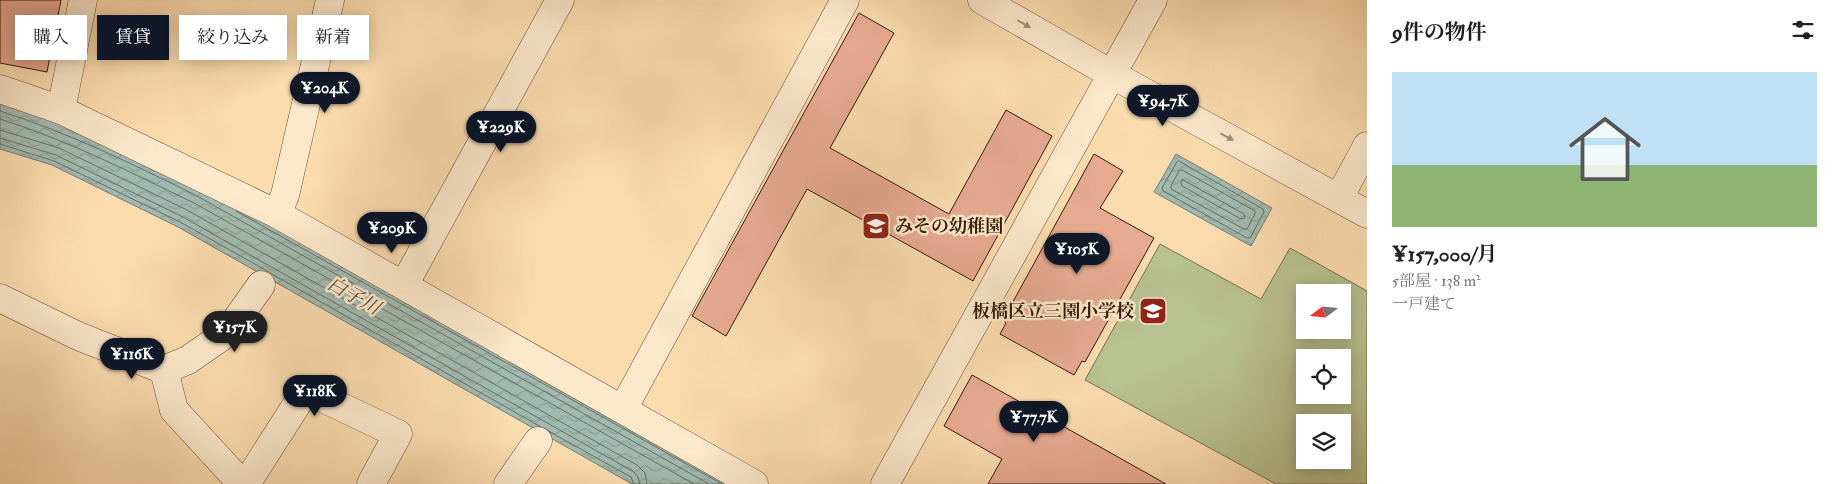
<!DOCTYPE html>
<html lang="ja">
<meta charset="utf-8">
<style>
body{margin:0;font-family:"IM FELL Double Pica","Noto Serif JP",serif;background:#f6f6f6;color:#202124;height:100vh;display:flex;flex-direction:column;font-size:19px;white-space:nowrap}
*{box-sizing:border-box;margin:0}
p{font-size:16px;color:#757577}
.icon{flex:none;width:28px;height:28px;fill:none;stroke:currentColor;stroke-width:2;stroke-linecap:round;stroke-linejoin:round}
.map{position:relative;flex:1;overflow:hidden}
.panel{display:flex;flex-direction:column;background:#fff;width:475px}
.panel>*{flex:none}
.guide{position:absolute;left:15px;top:15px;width:475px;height:45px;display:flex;gap:10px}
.needle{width:32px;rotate:254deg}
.fabs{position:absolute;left:1296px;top:284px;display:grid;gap:10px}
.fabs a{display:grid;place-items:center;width:55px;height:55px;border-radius:0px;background:#fff;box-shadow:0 2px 12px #0003;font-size:25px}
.price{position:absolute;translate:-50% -42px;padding:0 11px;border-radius:18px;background:#111827;color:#fff;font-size:16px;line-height:32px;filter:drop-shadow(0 1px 2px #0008)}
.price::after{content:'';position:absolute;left:50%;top:30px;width:15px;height:11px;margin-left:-8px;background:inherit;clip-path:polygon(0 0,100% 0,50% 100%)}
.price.current{background:#222;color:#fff}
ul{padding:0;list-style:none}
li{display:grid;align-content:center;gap:10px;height:265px;padding:0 25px}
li+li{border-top:1px solid #e0e0e0}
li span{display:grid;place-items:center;height:155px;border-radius:0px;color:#555}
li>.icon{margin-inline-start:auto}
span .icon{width:90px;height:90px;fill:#fffc;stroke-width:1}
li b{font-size:21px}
h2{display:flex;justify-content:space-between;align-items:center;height:60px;padding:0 25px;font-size:21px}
.chip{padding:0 18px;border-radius:0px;background:#fff;box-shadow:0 2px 12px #0003;font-size:18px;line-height:45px}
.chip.current{background:#111827;color:#fff}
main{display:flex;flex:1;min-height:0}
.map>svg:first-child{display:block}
</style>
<main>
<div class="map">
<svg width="1367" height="484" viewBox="0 0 1367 484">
<defs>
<pattern id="water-waves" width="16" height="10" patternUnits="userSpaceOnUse" patternTransform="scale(1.25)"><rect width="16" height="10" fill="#a0bab1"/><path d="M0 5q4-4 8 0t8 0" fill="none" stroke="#8a9f97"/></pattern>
</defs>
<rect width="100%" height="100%" fill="#fbdcaf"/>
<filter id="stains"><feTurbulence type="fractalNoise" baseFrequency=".004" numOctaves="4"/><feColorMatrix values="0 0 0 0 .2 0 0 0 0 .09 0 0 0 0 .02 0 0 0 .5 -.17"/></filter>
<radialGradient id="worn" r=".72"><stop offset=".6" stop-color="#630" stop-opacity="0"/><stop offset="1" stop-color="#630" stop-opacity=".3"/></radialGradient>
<path fill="#b8c28f" stroke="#786e4e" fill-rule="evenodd" d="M1160,244L1261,299L1290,248L1367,291V484H1276L1085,380ZM1305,292H1342V330H1305ZM1305,358H1342V395H1305ZM1305,422H1342V460H1305Z"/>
<g fill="url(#water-waves)" stroke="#767a6f">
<polygon points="0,99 45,113 202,186 732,484 632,484 178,227 52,165 0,149"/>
<polygon points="1176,154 1272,208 1251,246 1154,192"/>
</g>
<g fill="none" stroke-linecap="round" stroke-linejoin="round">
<g stroke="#6c6a5e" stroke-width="1">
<path d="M0,111C69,133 133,164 197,196L709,484"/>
<path d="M0,119C67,140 130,172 194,203L694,484"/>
<polyline points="0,130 59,148 187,210 637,465 645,473 647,484"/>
<polyline points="0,138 56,155 183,217 634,472 638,477 640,484"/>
<polyline points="0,144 54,161 180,222 269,272"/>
<polygon points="1179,161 1263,209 1264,212 1250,238 1247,238 1163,191 1162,188 1177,162"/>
<polygon points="1182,170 1255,211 1255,214 1247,229 1244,229 1171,189 1171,186 1179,171"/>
<polygon points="1183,180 1244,214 1245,218 1241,219 1182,186 1181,183"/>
<polyline points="236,211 722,484"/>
<polyline points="270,273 541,427"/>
<polyline points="548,431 631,477 634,484"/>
</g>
</g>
<g fill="#e6aa91" stroke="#371b0c">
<polygon points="0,0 61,0 47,72 0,63"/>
<polygon points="859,13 894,33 830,148 949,214 1006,110 1052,136 973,281 807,189 726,336 692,316"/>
<polygon points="1094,154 1123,171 1100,208 1154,238 1085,362 1082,361 1074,375 1000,334 1006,323 1003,320"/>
<polygon points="972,375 1166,484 988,484 1002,459 944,426"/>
</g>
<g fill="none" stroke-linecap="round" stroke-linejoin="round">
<defs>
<g id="street">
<polyline points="982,0 1113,75 1367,214"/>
<polyline points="0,89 61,110 277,214 754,484"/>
<polyline points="61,110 83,0"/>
<polyline points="1339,198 1367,146"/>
<polyline points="277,214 285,195 330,0"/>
<polyline points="404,285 560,0"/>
<polyline points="0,298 78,336 164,370 174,410 242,484"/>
<polyline points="164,370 188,360 227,333 261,285"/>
<polyline points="623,409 845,0"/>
<polyline points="246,484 306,390 398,434 371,484"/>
<polyline points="508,484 538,441"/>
<polyline points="885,484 1153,0"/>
</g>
</defs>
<use href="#street" stroke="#684b35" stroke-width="29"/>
<use href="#street" stroke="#fce8cb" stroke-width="28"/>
</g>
<defs><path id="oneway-solid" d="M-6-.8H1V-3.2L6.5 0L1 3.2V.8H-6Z" transform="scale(1.25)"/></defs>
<g fill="#a38c75">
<use href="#oneway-solid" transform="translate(1024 24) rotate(30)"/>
<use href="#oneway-solid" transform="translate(1227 137) rotate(28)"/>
</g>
<defs>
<symbol id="school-square" viewBox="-11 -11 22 22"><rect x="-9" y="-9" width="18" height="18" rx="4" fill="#8f2418" stroke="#fce8cb"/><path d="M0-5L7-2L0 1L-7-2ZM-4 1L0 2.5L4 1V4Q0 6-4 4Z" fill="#fff"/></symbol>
</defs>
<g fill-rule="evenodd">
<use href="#school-square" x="860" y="210" width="32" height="32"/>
<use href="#school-square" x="1137" y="295" width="32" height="32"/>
</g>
<g text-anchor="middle" stroke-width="5" stroke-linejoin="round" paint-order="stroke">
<g font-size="18" font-weight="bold" fill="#371b0c" stroke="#fce8cb" text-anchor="start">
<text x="895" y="232">みその幼稚園</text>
<text x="1134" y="317" text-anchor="end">板橋区立三園小学校</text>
</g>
<g font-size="19" font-style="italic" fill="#564b3e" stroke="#fce8cb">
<text transform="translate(354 295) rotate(29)" y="7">白子川</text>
</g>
</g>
<rect width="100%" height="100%" filter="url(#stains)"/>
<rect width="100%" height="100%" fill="url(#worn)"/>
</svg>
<div class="fabs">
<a><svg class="needle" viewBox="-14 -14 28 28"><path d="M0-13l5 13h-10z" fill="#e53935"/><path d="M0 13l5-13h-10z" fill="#757577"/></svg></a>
<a><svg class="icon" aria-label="locate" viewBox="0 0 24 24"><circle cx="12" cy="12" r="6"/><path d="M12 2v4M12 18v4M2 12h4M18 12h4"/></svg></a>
<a><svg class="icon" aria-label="layers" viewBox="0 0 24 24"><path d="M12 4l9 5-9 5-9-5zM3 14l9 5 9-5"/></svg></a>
</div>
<b class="price" style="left:325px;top:114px">¥204K</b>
<b class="price" style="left:1163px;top:127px">¥94.7K</b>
<b class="price" style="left:501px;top:153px">¥229K</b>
<b class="price" style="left:392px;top:254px">¥209K</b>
<b class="price" style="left:1077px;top:275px">¥105K</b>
<b class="price current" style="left:235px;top:353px">¥157K</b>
<b class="price" style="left:132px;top:380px">¥116K</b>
<b class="price" style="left:315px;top:417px">¥118K</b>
<b class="price" style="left:1034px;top:443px">¥77.7K</b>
<div class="guide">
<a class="chip">購入</a>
<a class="chip current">賃貸</a>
<a class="chip">絞り込み</a>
<a class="chip">新着</a>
</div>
</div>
<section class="panel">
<h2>9件の物件<svg class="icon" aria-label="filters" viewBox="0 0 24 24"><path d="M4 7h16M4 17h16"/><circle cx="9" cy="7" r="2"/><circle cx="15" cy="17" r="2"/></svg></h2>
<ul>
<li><span style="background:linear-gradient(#bfe0f5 60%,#8fb573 0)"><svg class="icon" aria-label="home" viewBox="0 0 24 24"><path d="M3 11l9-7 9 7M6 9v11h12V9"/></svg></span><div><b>¥157,000/月</b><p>5部屋 · 138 m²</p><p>一戸建て</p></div></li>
</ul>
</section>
</main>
